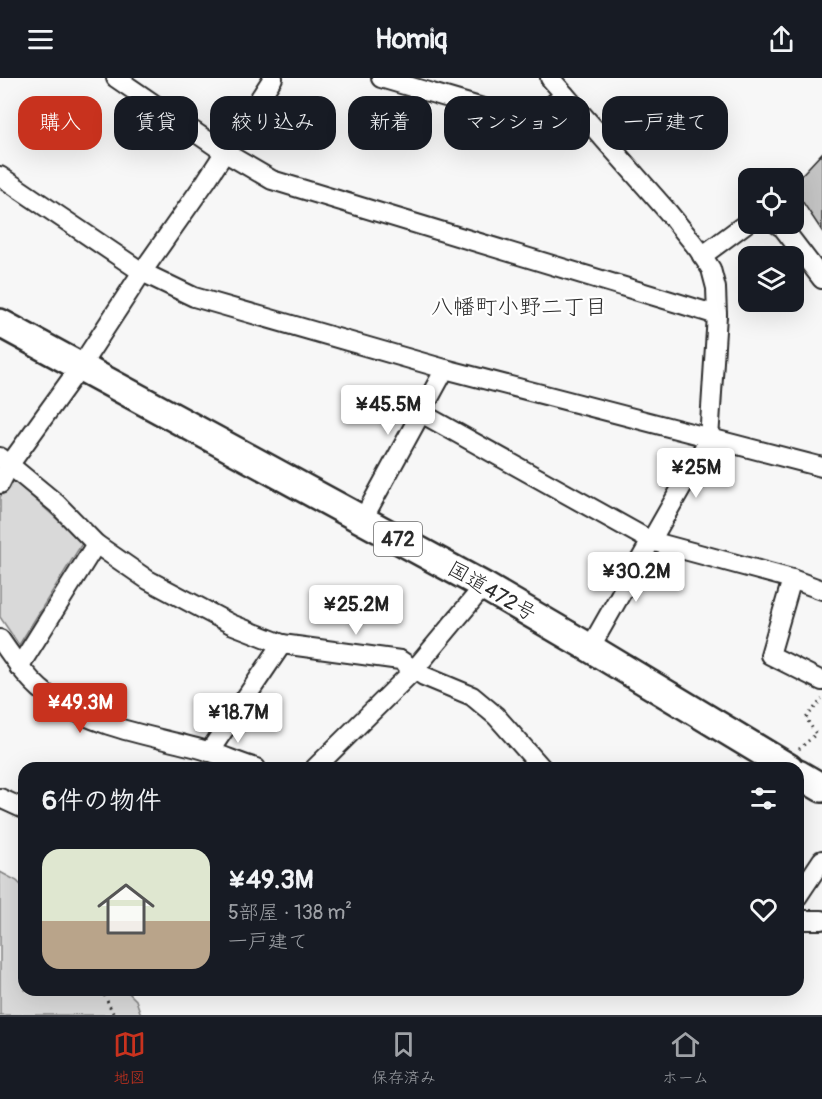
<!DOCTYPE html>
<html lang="ja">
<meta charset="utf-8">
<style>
body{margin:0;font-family:Pangolin,"Klee One",sans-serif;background:#242831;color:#f1f3f6;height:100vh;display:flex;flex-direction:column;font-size:22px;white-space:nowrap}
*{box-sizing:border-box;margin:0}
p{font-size:20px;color:#9ea1a6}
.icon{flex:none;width:33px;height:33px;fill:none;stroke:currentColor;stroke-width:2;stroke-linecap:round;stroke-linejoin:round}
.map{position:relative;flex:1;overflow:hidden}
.drawer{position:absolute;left:18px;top:684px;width:786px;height:234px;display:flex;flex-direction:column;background:#171b24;border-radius:18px;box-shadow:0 6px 24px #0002}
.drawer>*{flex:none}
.hud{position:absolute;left:18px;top:18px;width:786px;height:54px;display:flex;gap:12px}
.tools{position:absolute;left:738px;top:90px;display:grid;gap:12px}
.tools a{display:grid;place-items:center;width:66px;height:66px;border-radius:12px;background:#171b24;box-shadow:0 6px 24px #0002;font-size:30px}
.price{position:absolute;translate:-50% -51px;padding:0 14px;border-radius:6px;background:#fff;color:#222;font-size:20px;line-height:39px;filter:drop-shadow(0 2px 3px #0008)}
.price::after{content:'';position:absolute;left:50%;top:36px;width:18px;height:14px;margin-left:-9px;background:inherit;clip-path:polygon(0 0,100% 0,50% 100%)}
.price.on{background:#c8321e;color:#fff}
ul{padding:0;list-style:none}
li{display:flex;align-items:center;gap:18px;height:150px;padding:0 24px}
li+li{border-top:2px solid #363941}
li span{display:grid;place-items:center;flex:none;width:168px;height:120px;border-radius:18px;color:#555}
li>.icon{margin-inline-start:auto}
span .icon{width:72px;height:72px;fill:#fffc;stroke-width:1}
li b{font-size:26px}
h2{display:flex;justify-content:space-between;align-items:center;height:72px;padding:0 24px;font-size:26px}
.tag{padding:0 21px;border-radius:18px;background:#171b24;box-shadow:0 6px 24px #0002;font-size:21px;line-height:54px}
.tag.on{background:#c8321e;color:#fff}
header{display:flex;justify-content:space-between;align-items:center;height:78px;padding:0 24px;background:#171b24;font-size:27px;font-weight:700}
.tab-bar{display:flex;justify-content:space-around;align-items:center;height:84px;border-top:2px solid #363941;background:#171b24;font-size:16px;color:#9ea1a6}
.tab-bar a{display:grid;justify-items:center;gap:3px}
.tab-bar .on{color:#c8321e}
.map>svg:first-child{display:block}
</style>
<header><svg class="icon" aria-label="menu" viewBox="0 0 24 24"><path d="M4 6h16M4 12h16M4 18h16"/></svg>Homiq<svg class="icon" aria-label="share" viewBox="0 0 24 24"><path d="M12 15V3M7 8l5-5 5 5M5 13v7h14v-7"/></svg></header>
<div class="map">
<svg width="822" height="937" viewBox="0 0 822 937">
<rect width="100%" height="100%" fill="#f7f7f7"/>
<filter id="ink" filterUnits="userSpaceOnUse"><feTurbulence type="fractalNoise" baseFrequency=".0167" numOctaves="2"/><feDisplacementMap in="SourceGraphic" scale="12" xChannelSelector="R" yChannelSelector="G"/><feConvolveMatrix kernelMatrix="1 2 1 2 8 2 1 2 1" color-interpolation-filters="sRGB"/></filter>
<g filter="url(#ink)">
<g fill="#d9d9d9" stroke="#828282" stroke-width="1.5">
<polygon points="13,402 83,464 19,567 0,539 0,419"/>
<polygon points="0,794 17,803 24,810 24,912 126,912 136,922 141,937 0,937"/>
</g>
<polygon fill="#c4c4c4" stroke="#2b2b2b" stroke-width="1.5" points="822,75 822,153 794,111 794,105"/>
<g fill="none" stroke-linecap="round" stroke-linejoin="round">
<defs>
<g id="minor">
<polyline points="116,0 224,74 272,102 717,237"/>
<polyline points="381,0 527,43 534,41 565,17"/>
<polyline points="550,0 668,134 698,171 711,191 716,210 717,237 709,361 590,570"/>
<polyline points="0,98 142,194 194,219 445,291 822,389"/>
<polyline points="777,146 783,150 822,201"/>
<polyline points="702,178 748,144"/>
<polyline points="421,335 651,463 792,501 822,512"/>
<polyline points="0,379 57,426 96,466 148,502 231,546 282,566 209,674"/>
<polyline points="0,406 10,386 80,289 142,194 206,103 273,0"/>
<polyline points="363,441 445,291"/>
<polyline points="792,501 770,577 822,603"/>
<path d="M0,561C15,583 32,608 55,622C101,652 156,658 208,673C224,678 239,685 256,690"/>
<polyline points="282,566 400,582 424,598 472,618 496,638 542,690"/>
<polyline points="19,589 96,466"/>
<polyline points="315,690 414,592 484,508"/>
<polyline points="0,720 24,731"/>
<polyline points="798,818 822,782"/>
<polyline points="798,842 822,842"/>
</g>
<g id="highway">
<polyline points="0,245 484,508 590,570 789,690"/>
<polyline points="798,696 822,710"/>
</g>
</defs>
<use href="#minor" stroke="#2b2b2b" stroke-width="22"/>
<use href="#highway" stroke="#2b2b2b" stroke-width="32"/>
<g stroke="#2b2b2b" stroke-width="3" stroke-dasharray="1.5 4.5" stroke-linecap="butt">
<polyline points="799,671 816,656 806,640 822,621"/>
<polyline points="102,912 114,937"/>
</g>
<use href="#minor" stroke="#fff" stroke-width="18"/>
<use href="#highway" stroke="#fff" stroke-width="27"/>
</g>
</g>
<g text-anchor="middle" stroke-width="4.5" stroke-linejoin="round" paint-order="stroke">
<rect fill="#fff" stroke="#6b6b6b" stroke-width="1.5" x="374" y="444" width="48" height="34" rx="4.5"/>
<g font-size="20" font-weight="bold" fill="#2b2b2b">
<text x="398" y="468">472</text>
</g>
<g font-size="21" fill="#2b2b2b" stroke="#fff">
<text transform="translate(492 513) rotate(30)" y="7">国道472号</text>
</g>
<g font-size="22" fill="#2b2b2b" stroke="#fff">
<text x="519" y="236">八幡町小野二丁目</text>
</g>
</g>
</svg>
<div class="tools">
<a><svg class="icon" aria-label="locate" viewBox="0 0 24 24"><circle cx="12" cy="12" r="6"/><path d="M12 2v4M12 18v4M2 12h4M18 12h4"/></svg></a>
<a><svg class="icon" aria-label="layers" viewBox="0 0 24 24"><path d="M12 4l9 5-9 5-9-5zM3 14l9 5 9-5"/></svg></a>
</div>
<b class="price" style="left:388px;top:358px">¥45.5M</b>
<b class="price" style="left:696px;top:421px">¥25M</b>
<b class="price" style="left:636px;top:525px">¥30.2M</b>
<b class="price" style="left:356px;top:558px">¥25.2M</b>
<b class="price on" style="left:80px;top:656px">¥49.3M</b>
<b class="price" style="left:238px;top:666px">¥18.7M</b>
<div class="hud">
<a class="tag on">購入</a>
<a class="tag">賃貸</a>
<a class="tag">絞り込み</a>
<a class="tag">新着</a>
<a class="tag">マンション</a>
<a class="tag">一戸建て</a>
</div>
<section class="drawer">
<h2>6件の物件<svg class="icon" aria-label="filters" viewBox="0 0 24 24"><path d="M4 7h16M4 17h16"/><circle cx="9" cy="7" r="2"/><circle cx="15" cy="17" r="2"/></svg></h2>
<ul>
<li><span style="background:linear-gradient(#dfe7d0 60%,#b9a48a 0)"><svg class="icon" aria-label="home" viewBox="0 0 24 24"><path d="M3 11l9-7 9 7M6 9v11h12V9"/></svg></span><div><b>¥49.3M</b><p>5部屋 · 138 m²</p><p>一戸建て</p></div><svg class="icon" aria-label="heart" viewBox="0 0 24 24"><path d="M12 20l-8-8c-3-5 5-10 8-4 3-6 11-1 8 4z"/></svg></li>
</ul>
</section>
</div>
<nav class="tab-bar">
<a class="on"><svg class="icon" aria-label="map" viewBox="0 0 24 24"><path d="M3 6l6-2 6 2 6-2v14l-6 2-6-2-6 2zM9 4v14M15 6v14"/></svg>地図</a>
<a><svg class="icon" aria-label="saved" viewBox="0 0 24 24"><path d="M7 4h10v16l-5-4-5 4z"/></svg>保存済み</a>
<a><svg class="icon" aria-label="home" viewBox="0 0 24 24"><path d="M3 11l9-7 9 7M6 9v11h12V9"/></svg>ホーム</a>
</nav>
